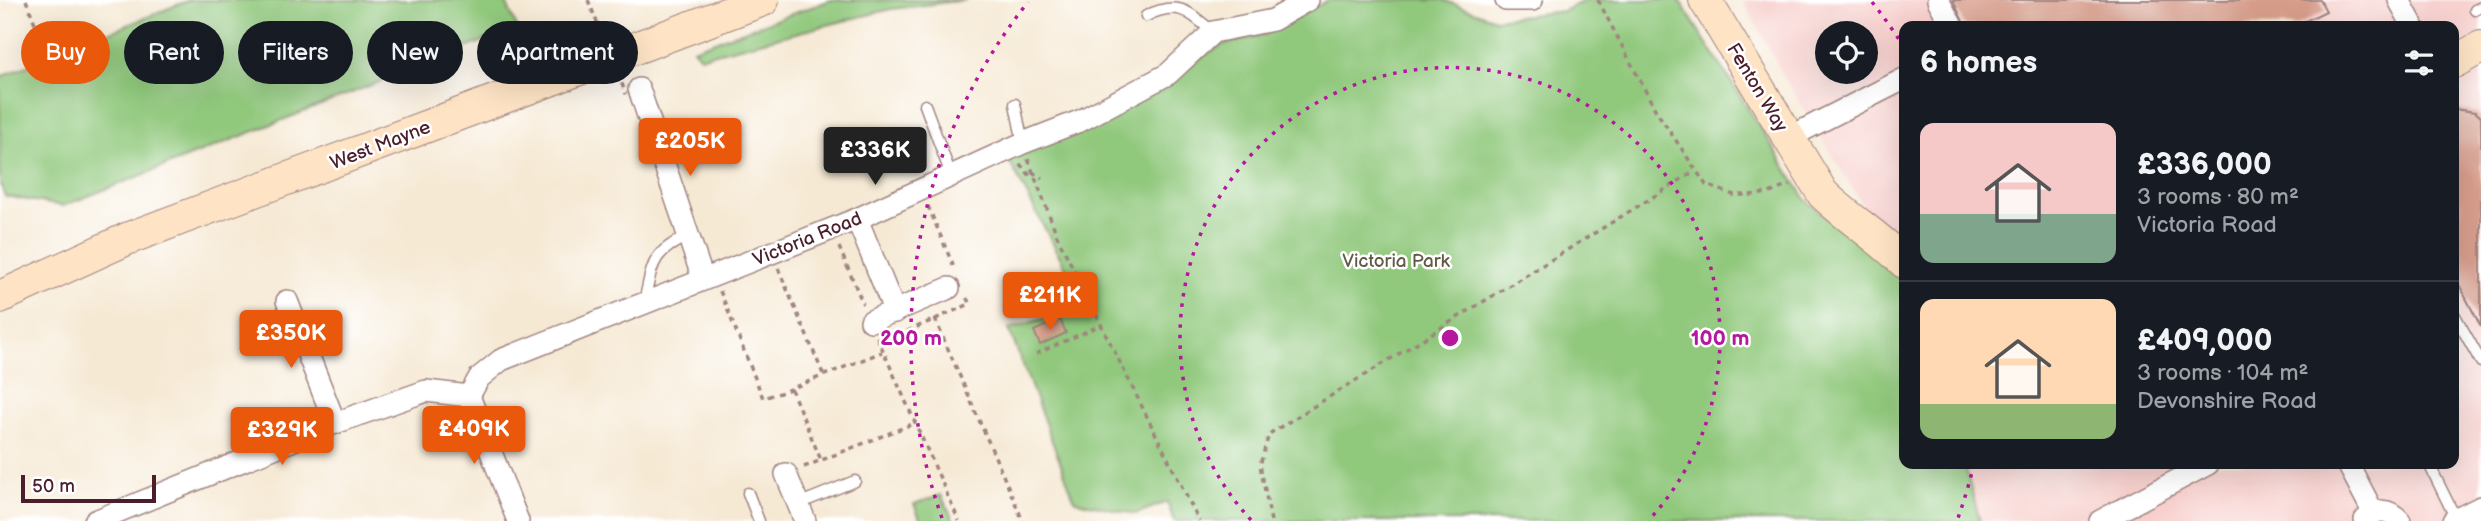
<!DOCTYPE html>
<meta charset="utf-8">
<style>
body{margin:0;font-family:"Balsamiq Sans",sans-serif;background:#20242c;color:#f1f3f6;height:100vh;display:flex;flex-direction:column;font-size:26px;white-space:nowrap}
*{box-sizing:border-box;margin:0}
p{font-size:23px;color:#9ea1a6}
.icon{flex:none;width:38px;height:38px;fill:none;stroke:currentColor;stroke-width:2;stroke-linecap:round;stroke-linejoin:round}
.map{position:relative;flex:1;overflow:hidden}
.sheet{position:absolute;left:1899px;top:21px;width:560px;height:448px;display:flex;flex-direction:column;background:#171b24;border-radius:14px;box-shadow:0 7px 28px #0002}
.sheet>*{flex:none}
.hud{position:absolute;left:21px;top:21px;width:665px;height:63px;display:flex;gap:14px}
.fabs{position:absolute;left:1815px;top:21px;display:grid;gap:14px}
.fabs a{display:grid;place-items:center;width:63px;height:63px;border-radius:50%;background:#171b24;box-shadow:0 7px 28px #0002;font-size:35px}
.scale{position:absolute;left:21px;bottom:18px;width:135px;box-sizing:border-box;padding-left:7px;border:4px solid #4a1f2b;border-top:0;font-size:19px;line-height:24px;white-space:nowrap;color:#4a1f2b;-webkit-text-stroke:5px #fff;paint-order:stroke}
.price{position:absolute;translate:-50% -60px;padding:0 16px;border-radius:7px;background:#ea580c;color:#fff;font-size:23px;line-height:46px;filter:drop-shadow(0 2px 4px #0008)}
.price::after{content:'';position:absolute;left:50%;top:42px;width:21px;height:16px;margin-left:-10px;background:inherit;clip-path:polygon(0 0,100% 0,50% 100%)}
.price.active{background:#222;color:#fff}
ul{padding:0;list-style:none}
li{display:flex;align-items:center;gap:21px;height:175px;padding:0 21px}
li+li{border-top:2px solid #363941}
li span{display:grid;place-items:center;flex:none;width:196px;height:140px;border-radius:14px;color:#555}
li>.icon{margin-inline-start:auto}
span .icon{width:84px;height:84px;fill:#fffc;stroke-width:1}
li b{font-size:30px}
h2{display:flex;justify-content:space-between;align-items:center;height:84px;padding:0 21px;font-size:30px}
.pill{padding:0 24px;border-radius:32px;background:#171b24;box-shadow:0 7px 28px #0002;font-size:24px;line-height:63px}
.pill.active{background:#ea580c;color:#fff}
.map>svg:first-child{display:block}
</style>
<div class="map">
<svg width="2481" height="521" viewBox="0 0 2481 521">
<rect width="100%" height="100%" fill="#fff"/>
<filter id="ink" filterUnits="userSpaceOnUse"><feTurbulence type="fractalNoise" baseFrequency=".0143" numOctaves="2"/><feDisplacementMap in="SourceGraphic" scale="14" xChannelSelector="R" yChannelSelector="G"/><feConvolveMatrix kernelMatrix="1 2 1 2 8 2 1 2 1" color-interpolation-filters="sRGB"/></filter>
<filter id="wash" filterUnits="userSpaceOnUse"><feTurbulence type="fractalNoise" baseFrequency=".00686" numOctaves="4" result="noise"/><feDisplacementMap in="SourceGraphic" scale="28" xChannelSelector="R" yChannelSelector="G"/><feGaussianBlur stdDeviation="1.57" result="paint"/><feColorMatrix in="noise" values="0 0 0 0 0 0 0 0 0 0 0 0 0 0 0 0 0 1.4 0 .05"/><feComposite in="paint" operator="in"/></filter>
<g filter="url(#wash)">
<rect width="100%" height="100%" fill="#f6e9d4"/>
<path fill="#f7d0cd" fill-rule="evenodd" d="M1743,0H2481V521H1980L1964,464H2454V26H1904V272L1787,82ZM1827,33H1866V72H1827Z"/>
<g fill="#90c87c" stroke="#6d7454" stroke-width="2">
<polygon points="189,0 505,0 517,28 63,206 5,196 0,184 0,77"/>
<polygon points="831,0 966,0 891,9 700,57 693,49"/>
<polygon points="1328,0 1443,0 1495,19 1563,11 1586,0 1679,0 1807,201 1904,280 1904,464 1964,464 1980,521 1174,521 1167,502 1135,514 1075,501 1009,329 1086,306 1008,159 1183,69 1224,44 1266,34"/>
<polygon points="941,495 954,521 921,521 914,504"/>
</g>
<g id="blocks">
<g fill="#d79d8b">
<polygon points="1953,0 2320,0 2326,11 2295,26 1965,26"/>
<polygon points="2454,109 2475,112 2481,117 2481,327 2454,275"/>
<polygon points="1060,319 1066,333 1040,345 1034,331"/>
</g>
</g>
</g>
<g filter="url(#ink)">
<use href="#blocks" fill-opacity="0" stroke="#a08480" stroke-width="2"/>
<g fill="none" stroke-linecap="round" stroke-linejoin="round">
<defs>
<g id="lane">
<polyline points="2475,10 2481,7"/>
<path d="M1146,16C1178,0 1188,11 1213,32"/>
<polyline points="1015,104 1023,143"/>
<polyline points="925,105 951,175"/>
<path d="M644,302C653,265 650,253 688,236"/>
<polyline points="2454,314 2481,362"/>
<polyline points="2429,464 2456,519"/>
<polyline points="748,493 759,521"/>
<polyline points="798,504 855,481"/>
</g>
<g id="street">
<polyline points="1506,0 1532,0"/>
<polyline points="1938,0 1952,26"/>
<polyline points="2399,0 2413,26"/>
<polyline points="639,89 703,279"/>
<polyline points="1788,138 1904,79"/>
<polyline points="857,219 895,312"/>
<polyline points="287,301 335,423"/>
<polyline points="871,321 949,288"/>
<polyline points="469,396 479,378 501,360 857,219 1023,143 1082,120 1168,74 1213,32 1273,20 1308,0"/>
<polyline points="469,396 518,521"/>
<polyline points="2348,464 2373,512"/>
<polyline points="786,474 805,521"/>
<path d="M2365,520C2377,508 2389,508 2400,521"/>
<polyline points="95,521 335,423 426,391 469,396"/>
<polyline points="2100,521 2208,464"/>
<polyline points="2453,521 2481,507"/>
</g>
<g id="secondary">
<path d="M1705,0L1823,194C1849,219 1879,237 1904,262"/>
<polyline points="2454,62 2481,47"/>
<polyline points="0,297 129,238 763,0"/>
</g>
</defs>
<use href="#lane" stroke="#a08480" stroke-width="13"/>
<use href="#street" stroke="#a08480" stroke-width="24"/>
<use href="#secondary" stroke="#a08480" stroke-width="34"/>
<g stroke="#a08480" stroke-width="3.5" stroke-dasharray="5 5" stroke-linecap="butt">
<polyline points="26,0 48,57"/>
<polyline points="1598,0 1656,111 1706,185 1734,195 1751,195 1769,193 1790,185"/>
<polyline points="1028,159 1058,238 1199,521"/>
<polyline points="1020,164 1033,179"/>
<polyline points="1032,172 1042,178"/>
<polyline points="928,206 955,270"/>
<polyline points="839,247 863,304"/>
<polyline points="778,268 824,376"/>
<polyline points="720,291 763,398 780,393 882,352"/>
<polyline points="935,319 1023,521"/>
<polyline points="877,337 959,521"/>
<polyline points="880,343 970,304 966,297"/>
<polyline points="1036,354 1101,325"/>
<polyline points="791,389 821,460"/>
<polyline points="804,467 915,423"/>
<polyline points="1271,521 1260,465 1269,434 1695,171"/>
</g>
<use href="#lane" stroke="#fff" stroke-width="10"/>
<use href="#street" stroke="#fff" stroke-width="21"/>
<use href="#secondary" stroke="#fee4c5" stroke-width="32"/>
<polyline stroke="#a08480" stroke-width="3.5" stroke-dasharray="5 5" stroke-linecap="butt" points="588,0 626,94"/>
</g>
</g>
<g fill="none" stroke="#b5179e" stroke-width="3.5" stroke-dasharray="3.5 7">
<path d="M1251 520A270 270 0 1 1 1649 520"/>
<path d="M1974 464A539 539 0 0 1 1958 518M942 518A539 539 0 0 1 1028 2M1872 2A539 539 0 0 1 1902 44"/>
</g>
<g text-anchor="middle" stroke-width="5" stroke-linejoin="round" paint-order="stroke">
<g font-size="19" fill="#4a1f2b" stroke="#fff">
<text transform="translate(1758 87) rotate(59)" y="7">Fenton Way</text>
<text transform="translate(380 144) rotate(-21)" y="7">West Mayne</text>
<text transform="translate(807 238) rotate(-22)" y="7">Victoria Road</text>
</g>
<g font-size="19" fill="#625a47" stroke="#fff">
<text x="1396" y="267">Victoria Park</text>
</g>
</g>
<circle cx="1450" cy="338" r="10" fill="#b5179e" stroke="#fff" stroke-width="3.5"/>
<g font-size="21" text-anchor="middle" font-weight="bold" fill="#b5179e" stroke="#fff" stroke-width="5" stroke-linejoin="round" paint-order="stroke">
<text x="1720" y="345">100 m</text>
<text x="911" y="345">200 m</text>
</g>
</svg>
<div class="fabs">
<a><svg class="icon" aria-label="locate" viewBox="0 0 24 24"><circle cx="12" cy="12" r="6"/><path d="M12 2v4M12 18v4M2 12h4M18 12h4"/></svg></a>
</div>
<div class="scale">50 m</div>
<b class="price" style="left:690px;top:178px">£205K</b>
<b class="price active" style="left:875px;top:187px">£336K</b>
<b class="price" style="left:1050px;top:332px">£211K</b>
<b class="price" style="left:291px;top:370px">£350K</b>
<b class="price" style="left:474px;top:466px">£409K</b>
<b class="price" style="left:282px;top:467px">£329K</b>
<div class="hud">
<a class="pill active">Buy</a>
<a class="pill">Rent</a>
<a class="pill">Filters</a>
<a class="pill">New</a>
<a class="pill">Apartment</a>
</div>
<section class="sheet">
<h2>6 homes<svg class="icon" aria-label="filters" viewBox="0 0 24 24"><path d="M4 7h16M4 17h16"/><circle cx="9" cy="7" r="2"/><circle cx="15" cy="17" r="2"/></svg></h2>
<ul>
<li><span style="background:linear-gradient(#f6c9c9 65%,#7fa58c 0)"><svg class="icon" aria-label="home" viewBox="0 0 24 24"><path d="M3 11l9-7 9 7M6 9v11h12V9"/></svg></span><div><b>£336,000</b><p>3 rooms · 80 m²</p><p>Victoria Road</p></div></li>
<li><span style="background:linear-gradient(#ffd9b3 75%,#8fb573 0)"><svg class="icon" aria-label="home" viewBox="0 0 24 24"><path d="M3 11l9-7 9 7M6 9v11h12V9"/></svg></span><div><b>£409,000</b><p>3 rooms · 104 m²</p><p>Devonshire Road</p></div></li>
</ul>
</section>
</div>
